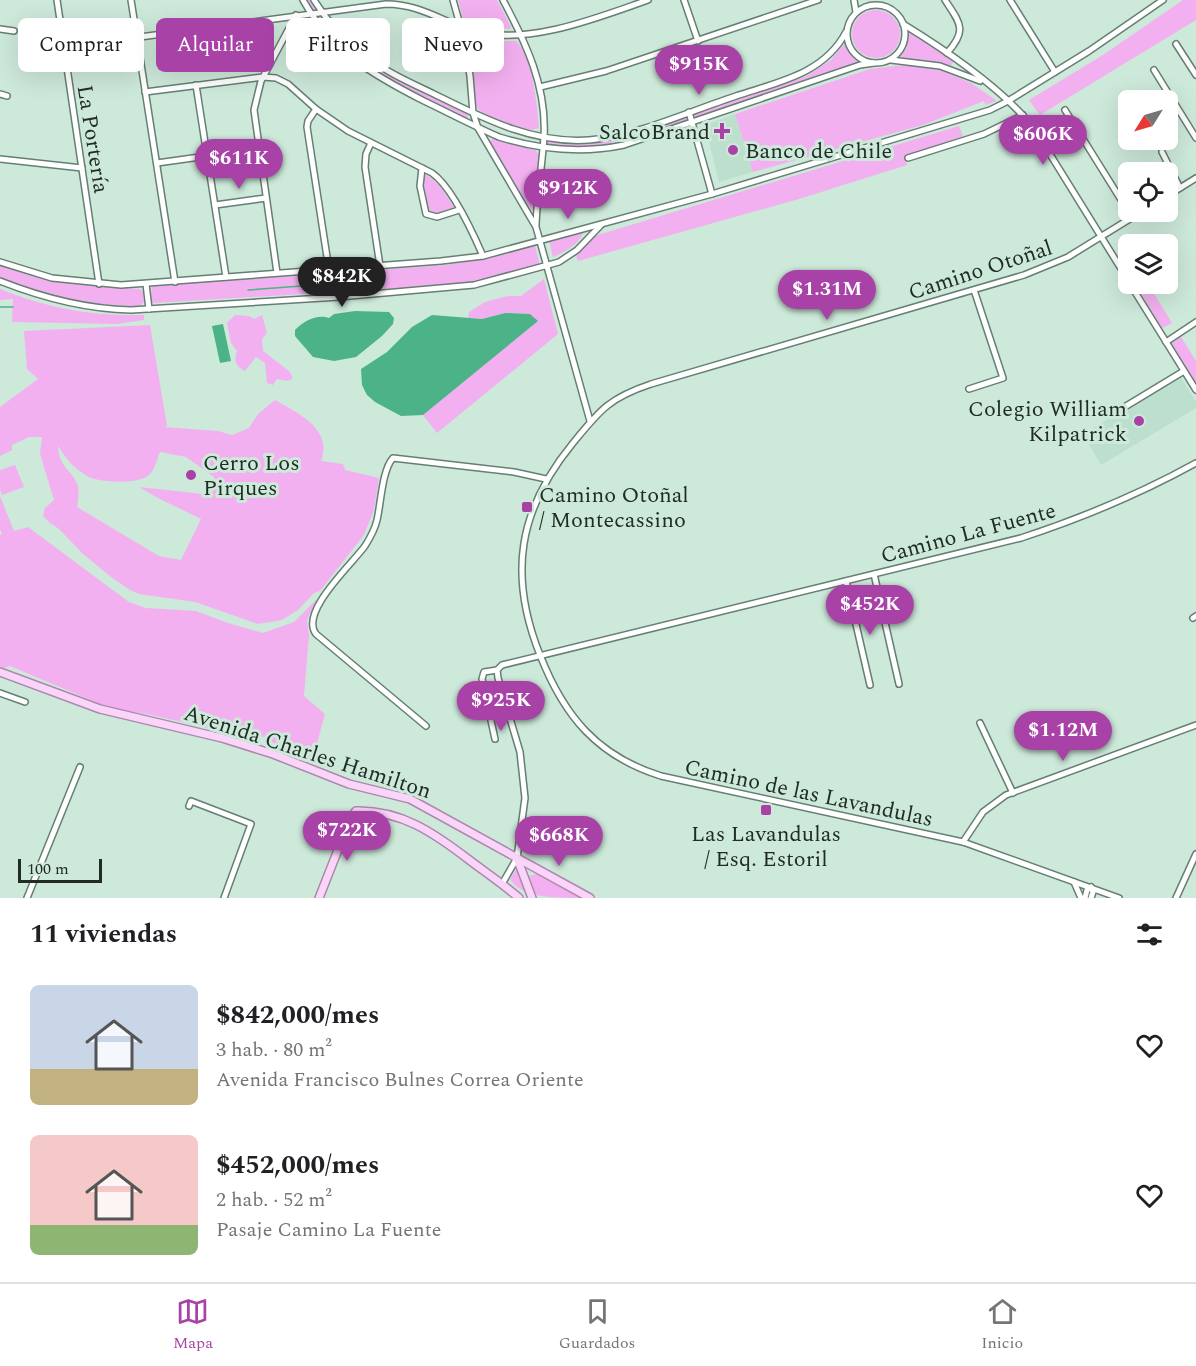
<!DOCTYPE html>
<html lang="es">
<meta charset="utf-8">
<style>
body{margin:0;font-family:Spectral,serif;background:#f2f2f2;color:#202124;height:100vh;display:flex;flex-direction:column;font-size:22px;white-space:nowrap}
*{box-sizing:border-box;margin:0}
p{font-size:20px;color:#757577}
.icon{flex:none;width:33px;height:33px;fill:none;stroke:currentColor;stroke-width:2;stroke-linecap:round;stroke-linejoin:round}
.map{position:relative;height:898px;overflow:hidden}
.drawer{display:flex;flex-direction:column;background:#fff;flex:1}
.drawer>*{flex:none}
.guide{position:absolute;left:18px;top:18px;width:600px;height:54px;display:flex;gap:12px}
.needle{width:39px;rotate:233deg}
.controls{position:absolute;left:1118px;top:90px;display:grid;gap:12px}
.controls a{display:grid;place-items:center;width:60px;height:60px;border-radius:9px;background:#fff;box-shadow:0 6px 24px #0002;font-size:30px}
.scale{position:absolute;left:18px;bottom:15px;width:84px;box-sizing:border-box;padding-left:6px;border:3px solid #212c26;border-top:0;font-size:16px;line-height:21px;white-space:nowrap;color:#212c26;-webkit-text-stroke:4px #cde9da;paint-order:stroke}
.price{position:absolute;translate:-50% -51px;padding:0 14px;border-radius:21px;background:#a842a7;color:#fff;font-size:20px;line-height:39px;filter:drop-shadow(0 2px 3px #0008)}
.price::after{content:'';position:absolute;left:50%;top:36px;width:18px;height:14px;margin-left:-9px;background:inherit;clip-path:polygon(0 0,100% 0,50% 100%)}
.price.selected{background:#222;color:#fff}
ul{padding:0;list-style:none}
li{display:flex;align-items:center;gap:18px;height:150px;padding:0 30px}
li span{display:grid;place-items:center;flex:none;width:168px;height:120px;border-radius:9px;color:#555}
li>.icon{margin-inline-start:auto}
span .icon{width:72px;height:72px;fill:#fffc;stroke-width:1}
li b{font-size:26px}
h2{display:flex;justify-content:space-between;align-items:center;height:72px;padding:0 30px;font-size:26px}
.tag{padding:0 21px;border-radius:9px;background:#fff;box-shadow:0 6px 24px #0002;font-size:21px;line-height:54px}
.tag.selected{background:#a842a7;color:#fff}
.dock{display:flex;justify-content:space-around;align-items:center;height:84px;border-top:2px solid #e0e0e0;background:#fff;font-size:16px;color:#757577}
.dock a{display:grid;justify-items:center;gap:3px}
.dock .selected{color:#a842a7}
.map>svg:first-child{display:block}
</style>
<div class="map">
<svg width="1196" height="898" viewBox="0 0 1196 898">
<rect width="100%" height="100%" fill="#cde9da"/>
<g fill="#bce0cd">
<polygon points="735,114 753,172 719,182 705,125"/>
<polygon points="1180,376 1196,402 1196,408 1101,465 1083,434"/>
</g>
<g fill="#f3b0f0" fill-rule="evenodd">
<path d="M306,0H310C347,61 407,84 469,114L467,118C399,84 349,68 306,0Z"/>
<polygon points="458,0 497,0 511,27 509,29 469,24 463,18"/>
<polygon points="1183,0 1196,0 1196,20 1040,115 1029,100 1103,55"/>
<circle cx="876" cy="34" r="24"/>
<polygon points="908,31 935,47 953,62 951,66 899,57 907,48"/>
<path d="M471,36L492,41H516C533,57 537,105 539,128C521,135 497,119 480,111L476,106L468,38Z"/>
<polygon points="845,43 848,51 858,61 858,63 635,138 592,147 547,145 548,141 591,143 635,134 807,76 831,60"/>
<polygon points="905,65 940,70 971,83 997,101 985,105 992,98 985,104 984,101 923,125 753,172 735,114 870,69"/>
<polygon points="959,126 963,136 905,156 907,165 799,199 578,261 576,255 591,237"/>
<polygon points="493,137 535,150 539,154 533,210 531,210 490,142"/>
<path d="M423,174C439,180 445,194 454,207L452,210L434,215L430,214L427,210Z"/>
<path d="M583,233C578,245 565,252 553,257L549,241Z"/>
<polygon points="535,245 540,266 470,284 154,303 150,301 152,286 445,265 484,259"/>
<path d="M0,266C49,283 88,287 140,289L143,292L144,302L140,306C88,306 48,296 0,278Z"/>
<polygon points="544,279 558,334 437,433 423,415 537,321 530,314 505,313 482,319 468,318 469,312 485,302 508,296 521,296"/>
<polygon points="1135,284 1148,284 1172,323 1162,328"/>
<path d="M0,289C51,309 90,316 144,315V320L117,324L12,322L13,299L0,300Z"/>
<path d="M235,315L249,316L254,319L262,315L267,333L262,339L263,351L289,371L293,378L288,381L277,379L273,385L267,383L265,363L256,357L245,371C235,366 234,361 237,351L231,343L227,323Z"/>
<path d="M150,325L167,426L164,427L218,431L232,435L249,428L258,414L275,400C298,413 333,429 321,461L343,464L345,470L379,478L374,510L364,535L320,591L314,593L298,610L282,620L258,624L195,602L139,594L130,590L111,577L82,553L59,529L50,523L43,516L45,508L54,500L40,454L42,437H29L12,445V450L0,456V407L38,379L27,369L24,331ZM58,446C66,458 72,467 87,476C98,483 141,485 150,474C155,469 157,459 160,452L186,457L214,477L212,495L139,487L158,498L201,519L181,560L159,556L77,507C78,500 79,493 78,486C73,470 59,469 58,446Z"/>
<polygon points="1181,337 1196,361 1196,385 1171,344"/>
<polygon points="15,465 24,487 2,495 0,489 0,470"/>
<polygon points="0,496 14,531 28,527 129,602 146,608 196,611 228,623 263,633 294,622 317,599 307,620 309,635 304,696 325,714 311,766 264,737 221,731 147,714 112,709 10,666 4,668 0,667 0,535 2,534 0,529"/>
<path d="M518,866L522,877L537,874L581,898C557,898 520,898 510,879Z"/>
</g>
<g fill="#4bb387">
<path d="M355,311L389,312L394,318L393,324L382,336L356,357L334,361L313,357L295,336V330C304,321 317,314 329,318L334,314Z"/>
<polygon points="505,313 530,314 538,321 423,415 401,416 375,402 367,395 362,385 361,369 387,352 412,327 432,315 482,319"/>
<polygon points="223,324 231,361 220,363 212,326"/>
</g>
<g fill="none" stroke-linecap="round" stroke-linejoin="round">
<g stroke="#4bb387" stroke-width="1.5">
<polyline points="248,290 315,285"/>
<polyline points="0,307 13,307"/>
</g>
<defs>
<g id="minor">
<polyline points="57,0 99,284"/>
<polyline points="131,0 175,282"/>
<path d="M303,0C332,52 373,75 424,101C449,113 474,126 499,137C541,150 581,154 624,145L860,65L874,63"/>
<path d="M314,0C327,21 343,39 363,54C384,71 409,82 434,94C483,118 532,144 589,140C637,136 690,111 736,96C778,82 824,74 846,32"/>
<polyline points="453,0 464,39 470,76 473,113 478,128 536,227 590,421"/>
<path d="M503,0C526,43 547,87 544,137C542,166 537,196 536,225"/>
<polyline points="684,0 698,41"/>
<polyline points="854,0 856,12"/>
<path d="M945,0C960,23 968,30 947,53"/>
<polyline points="1010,0 1055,72"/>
<circle cx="876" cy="34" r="29"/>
<path d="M903,24C947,51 1004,89 1035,130L1128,280"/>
<polyline points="0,29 14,31"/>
<path d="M107,39L140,37L386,4C422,4 445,24 478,32C530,45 599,17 648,0"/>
<polyline points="1176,44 1196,75"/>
<polyline points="891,60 940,66 980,81"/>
<polyline points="1154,70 1196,138"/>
<polyline points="196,85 226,277"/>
<polyline points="540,87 606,71 818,0"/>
<path d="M145,92L263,77L276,78L288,84L316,109L348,131L432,173C452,187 473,233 483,256"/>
<polyline points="0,94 7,96"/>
<polyline points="316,109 308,121 307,127 329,270"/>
<polyline points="1065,110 1128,211"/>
<polyline points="689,112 712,194"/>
<polyline points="371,143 366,154 365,167 380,266"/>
<polyline points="1162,152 1180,188"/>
<polyline points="908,158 984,134 1023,115"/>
<polyline points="0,159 82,168"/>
<polyline points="157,163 207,156"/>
<polyline points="422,168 420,186 426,214 437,217 459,210"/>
<polyline points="1167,196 1196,178"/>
<polyline points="215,205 266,198"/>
<polyline points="0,262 52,278 121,285 441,261 483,256 712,194 990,110 1008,101 1089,51 1163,0"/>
<polyline points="277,273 254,110 261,81 296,15"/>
<path d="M0,281C43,298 85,309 131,310L339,297L474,285L559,262L577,250L601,225"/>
<polyline points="146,284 149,309"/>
<polyline points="1130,284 1196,390"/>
<polyline points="1166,342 1196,322"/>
<polyline points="969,389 1003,378 974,290"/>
<polyline points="1113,414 1184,371"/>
<polyline points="874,574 899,684"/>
<polyline points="846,581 870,685"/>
<polyline points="1193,618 1196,616"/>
<polyline points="0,693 25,702"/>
<polyline points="980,723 1013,793"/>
<path d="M426,726L316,634C299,612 352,564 365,546C370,538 375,529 377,520C381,503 382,470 393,458L514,472L546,479"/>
<polyline points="495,739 482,679 484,672 497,670"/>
<polyline points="189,806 191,801 251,824 224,898"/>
<polyline points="963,842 983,812 1006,795 1196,725"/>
<polyline points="1074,882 1081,898"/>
<path d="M502,884L517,858L525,798L520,752L498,678L497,670L502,665L1021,538C1082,518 1140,494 1196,463"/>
<polyline points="1091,887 1093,892 1091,898"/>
<polyline points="27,898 80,767"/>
<polyline points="1085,898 1087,890 1091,887"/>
<path d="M1119,898L963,842L661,776C597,756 564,716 540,655C508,575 518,510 573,443C600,410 609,398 651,384L1024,275L1068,257L1141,212"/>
<polyline points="1176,898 1196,854"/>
</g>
<g id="major">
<polyline points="0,672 100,709 222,738 273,754 349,784 410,799 590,898"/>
<polyline points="517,858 532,898"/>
<path d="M319,898L351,817L356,811C401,810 434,833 468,859C485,872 503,884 519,898"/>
</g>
</defs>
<use href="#minor" stroke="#657f72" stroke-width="8"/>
<use href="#major" stroke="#ad88ad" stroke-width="10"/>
<use href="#minor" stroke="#fff" stroke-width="5"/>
<use href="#major" stroke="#fbd5f9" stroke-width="7"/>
</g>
<g fill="#a842a7" stroke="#cde9da" stroke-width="2">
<path d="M719 122h6v6h6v6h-6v6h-6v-6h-6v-6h6z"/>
<circle cx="733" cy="150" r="6"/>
<circle cx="1139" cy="421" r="6"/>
<circle cx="191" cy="475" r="6"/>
<rect x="521" y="501" width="12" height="12" rx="3"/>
<rect x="760" y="804" width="12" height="12" rx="3"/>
</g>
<g text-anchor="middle" stroke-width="6" stroke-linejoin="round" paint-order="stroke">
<g font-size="22" fill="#212c26" stroke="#cde9da" text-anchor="start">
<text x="710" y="139" text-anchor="end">SalcoBrand</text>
<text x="745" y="158">Banco de Chile</text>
<text x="1127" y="416" text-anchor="end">Colegio William<tspan x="1127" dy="25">Kilpatrick</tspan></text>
<text x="203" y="470">Cerro Los<tspan x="203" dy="25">Pirques</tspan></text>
<text x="539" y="502">Camino Otoñal<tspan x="539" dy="25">/ Montecassino</tspan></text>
<text x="766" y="841" text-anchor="middle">Las Lavandulas<tspan x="766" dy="25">/ Esq. Estoril</tspan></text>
</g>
<g font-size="22" fill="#212c26" stroke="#cde9da">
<text transform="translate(94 139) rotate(81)" y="8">La Portería</text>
<text transform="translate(980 269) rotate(-18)" y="8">Camino Otoñal</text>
<text transform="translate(968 532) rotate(-15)" y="8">Camino La Fuente</text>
<text transform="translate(308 751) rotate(18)" y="8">Avenida Charles Hamilton</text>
<text transform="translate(809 792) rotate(12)" y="8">Camino de las Lavandulas</text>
</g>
</g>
</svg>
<div class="controls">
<a><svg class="needle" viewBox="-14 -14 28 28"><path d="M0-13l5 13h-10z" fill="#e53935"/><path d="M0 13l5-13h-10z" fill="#757577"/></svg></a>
<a><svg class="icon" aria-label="locate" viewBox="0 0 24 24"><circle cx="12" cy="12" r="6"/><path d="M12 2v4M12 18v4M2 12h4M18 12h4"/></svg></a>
<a><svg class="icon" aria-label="layers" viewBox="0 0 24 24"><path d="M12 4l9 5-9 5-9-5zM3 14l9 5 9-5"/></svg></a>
</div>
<div class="scale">100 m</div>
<b class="price" style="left:699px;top:96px">$915K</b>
<b class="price" style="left:1043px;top:166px">$606K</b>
<b class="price" style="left:239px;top:190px">$611K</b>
<b class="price" style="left:568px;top:220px">$912K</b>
<b class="price selected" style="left:342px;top:308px">$842K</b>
<b class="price" style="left:827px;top:321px">$1.31M</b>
<b class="price" style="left:870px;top:636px">$452K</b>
<b class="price" style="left:501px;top:732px">$925K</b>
<b class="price" style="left:1063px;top:762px">$1.12M</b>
<b class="price" style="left:347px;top:862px">$722K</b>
<b class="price" style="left:559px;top:867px">$668K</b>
<div class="guide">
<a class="tag">Comprar</a>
<a class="tag selected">Alquilar</a>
<a class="tag">Filtros</a>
<a class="tag">Nuevo</a>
</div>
</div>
<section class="drawer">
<h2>11 viviendas<svg class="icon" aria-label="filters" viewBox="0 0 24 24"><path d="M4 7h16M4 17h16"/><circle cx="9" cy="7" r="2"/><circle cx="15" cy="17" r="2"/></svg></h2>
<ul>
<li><span style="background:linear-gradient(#c9d6e8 70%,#c2b280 0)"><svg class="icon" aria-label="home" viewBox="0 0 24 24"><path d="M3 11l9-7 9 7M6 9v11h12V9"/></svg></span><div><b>$842,000/mes</b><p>3 hab. · 80 m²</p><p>Avenida Francisco Bulnes Correa Oriente</p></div><svg class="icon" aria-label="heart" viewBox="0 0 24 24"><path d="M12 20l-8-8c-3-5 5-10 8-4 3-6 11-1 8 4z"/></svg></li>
<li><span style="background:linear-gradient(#f6c9c9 75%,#8fb573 0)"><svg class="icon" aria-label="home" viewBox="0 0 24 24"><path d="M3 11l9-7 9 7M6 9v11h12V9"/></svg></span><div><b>$452,000/mes</b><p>2 hab. · 52 m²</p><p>Pasaje Camino La Fuente</p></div><svg class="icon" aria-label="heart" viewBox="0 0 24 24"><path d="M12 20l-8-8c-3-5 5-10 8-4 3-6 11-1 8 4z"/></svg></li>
</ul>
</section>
<nav class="dock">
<a class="selected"><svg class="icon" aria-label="map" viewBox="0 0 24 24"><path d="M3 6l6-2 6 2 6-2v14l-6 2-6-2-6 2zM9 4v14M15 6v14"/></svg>Mapa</a>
<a><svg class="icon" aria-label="saved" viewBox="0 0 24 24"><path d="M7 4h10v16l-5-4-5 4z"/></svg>Guardados</a>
<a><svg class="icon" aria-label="home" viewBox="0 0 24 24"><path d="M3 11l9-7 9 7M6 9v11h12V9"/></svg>Inicio</a>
</nav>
